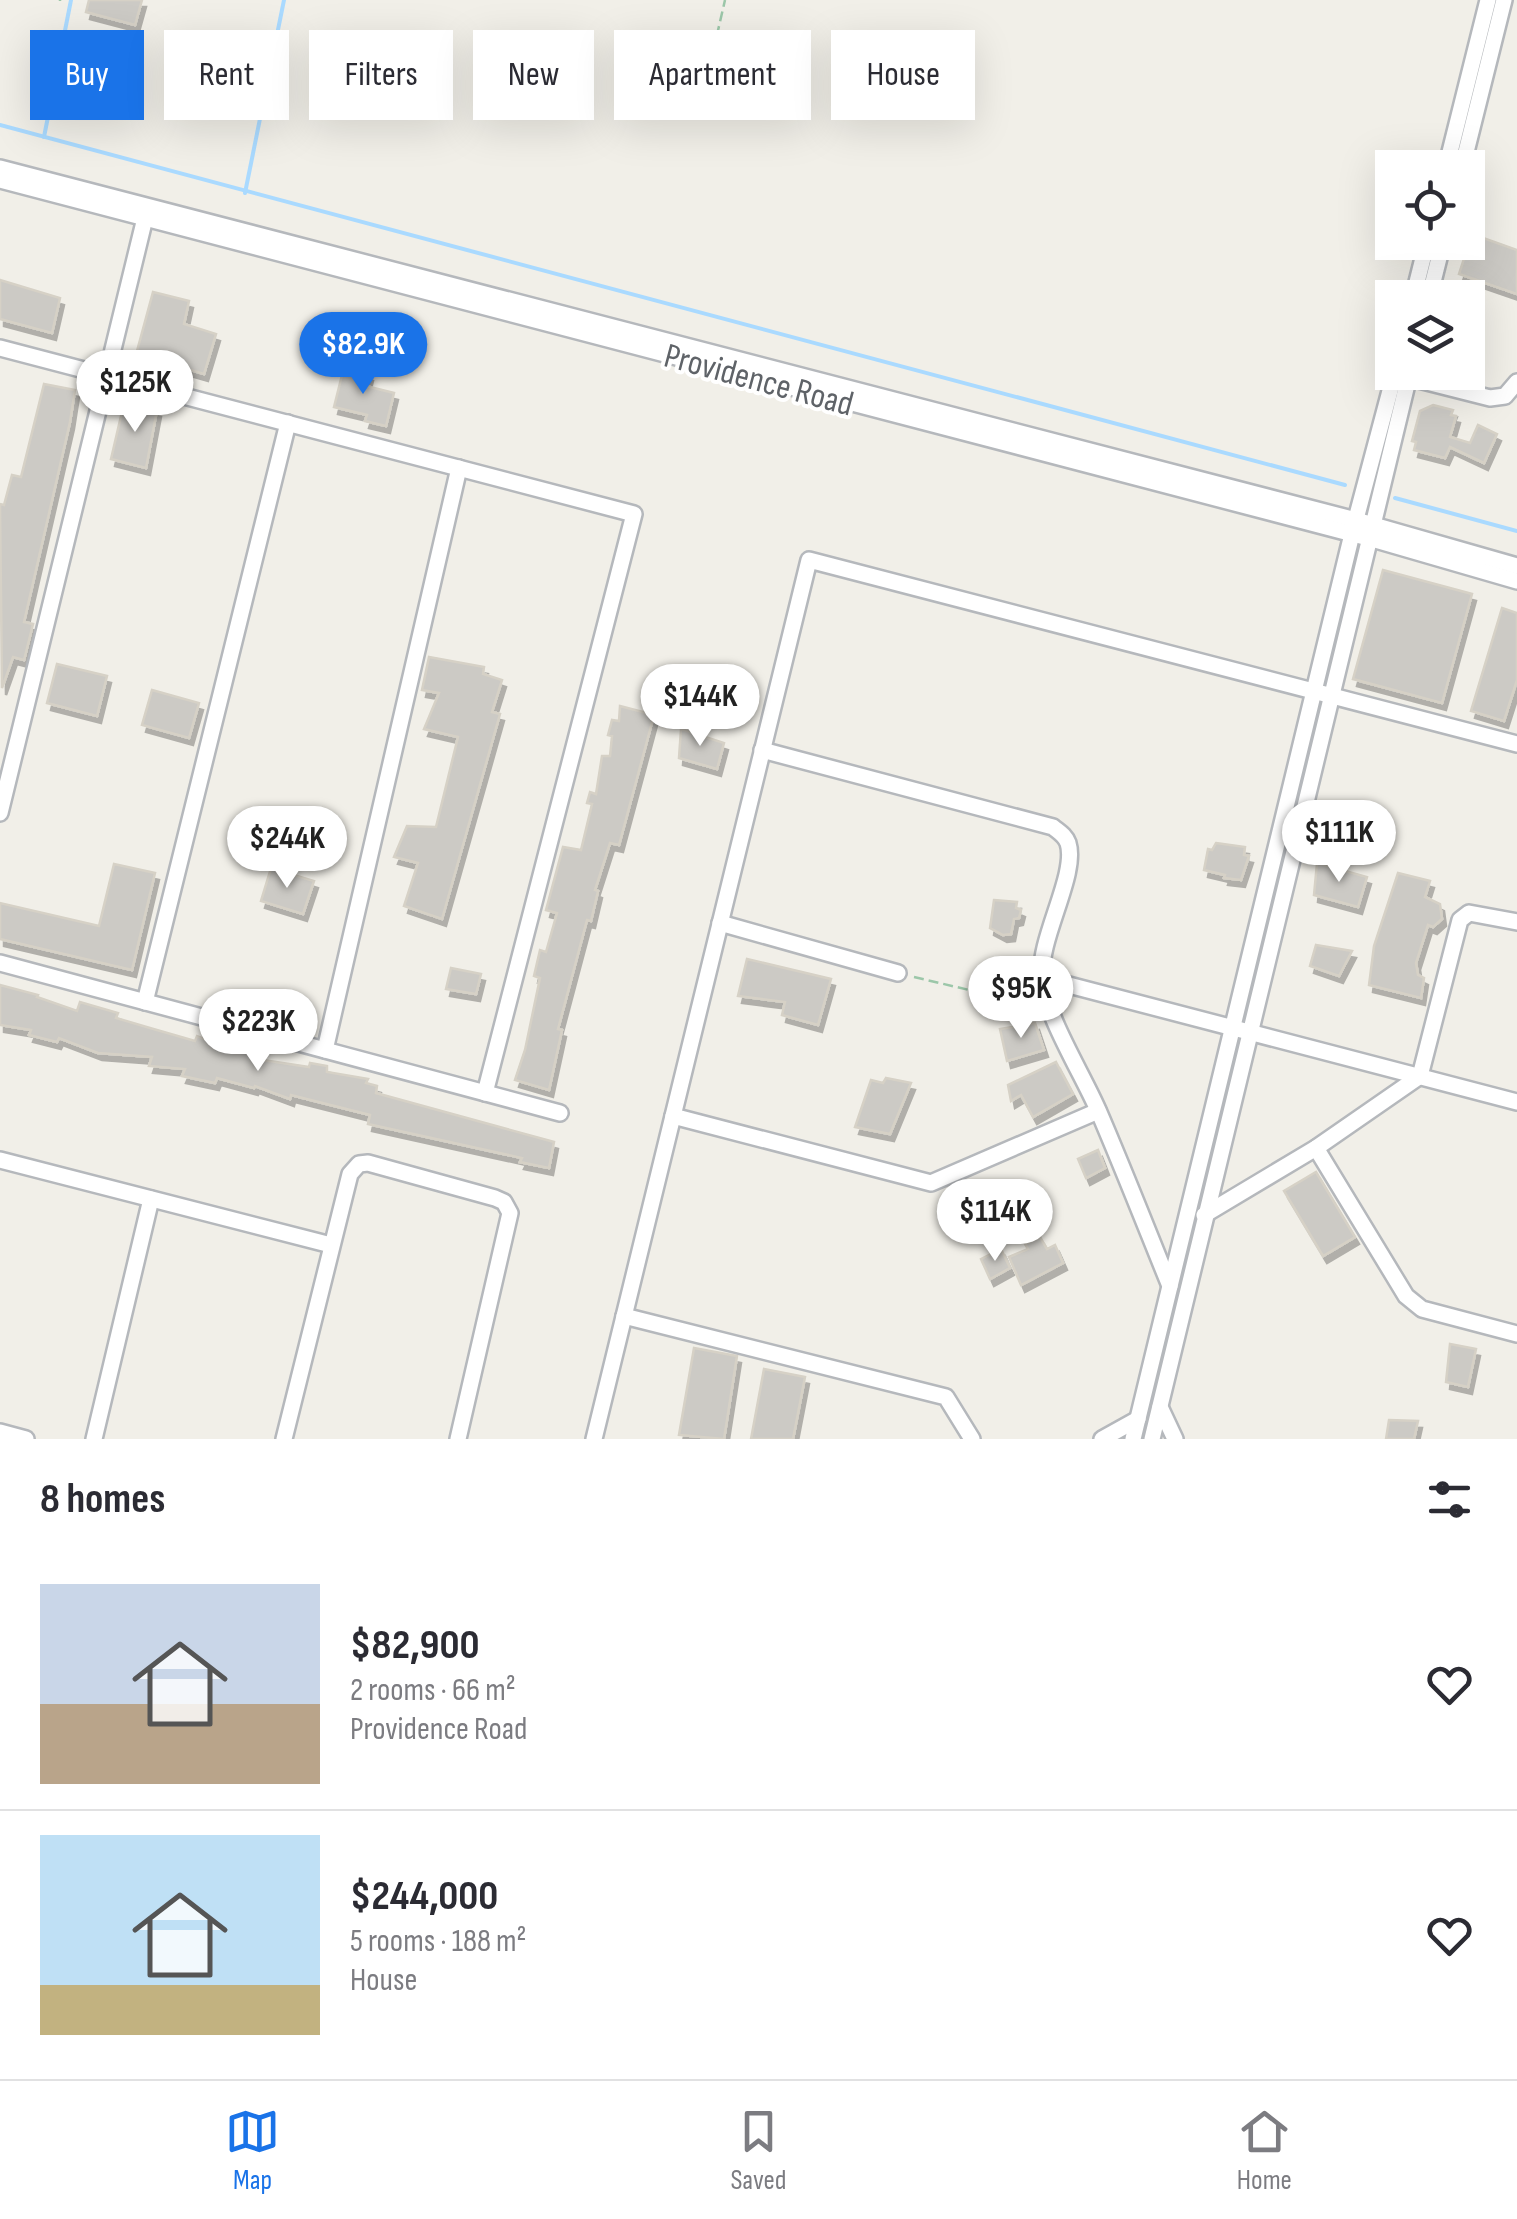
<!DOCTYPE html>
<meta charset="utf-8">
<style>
body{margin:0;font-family:"Sofia Sans Condensed",sans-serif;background:#f7f7f7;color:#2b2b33;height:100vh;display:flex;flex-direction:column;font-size:38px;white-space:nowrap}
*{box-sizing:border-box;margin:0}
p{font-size:32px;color:#7c7c81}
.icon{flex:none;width:55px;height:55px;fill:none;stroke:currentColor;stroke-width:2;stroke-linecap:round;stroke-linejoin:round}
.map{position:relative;height:1439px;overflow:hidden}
.drawer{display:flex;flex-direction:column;background:#fff;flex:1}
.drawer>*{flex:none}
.banner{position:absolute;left:30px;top:30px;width:1000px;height:90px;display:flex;gap:20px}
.fabs{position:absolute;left:1375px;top:150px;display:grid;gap:20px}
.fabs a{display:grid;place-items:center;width:110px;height:110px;border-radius:0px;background:#fff;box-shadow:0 10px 40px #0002;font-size:50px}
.price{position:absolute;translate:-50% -85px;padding:0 22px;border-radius:35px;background:#fff;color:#222;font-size:32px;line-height:65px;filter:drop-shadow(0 2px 5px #0008)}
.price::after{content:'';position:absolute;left:50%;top:60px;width:30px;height:22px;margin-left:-15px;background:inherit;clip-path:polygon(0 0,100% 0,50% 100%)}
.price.current{background:#1a73e8;color:#fff}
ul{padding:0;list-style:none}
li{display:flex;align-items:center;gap:30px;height:250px;padding:0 40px}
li+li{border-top:2px solid #e1e1e2}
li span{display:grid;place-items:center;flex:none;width:280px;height:200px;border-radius:0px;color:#555}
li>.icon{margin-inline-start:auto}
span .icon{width:120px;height:120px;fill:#fffc;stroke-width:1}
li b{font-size:42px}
h2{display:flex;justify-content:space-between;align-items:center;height:120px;padding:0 40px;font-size:42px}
.tag{padding:0 35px;border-radius:0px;background:#fff;box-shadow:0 10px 40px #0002;font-size:35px;line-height:90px}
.tag.current{background:#1a73e8;color:#fff}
.dock{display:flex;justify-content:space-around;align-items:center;height:140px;border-top:2px solid #e1e1e2;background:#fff;font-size:28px;color:#7c7c81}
.dock a{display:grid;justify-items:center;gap:5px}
.dock .current{color:#1a73e8}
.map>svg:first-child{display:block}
</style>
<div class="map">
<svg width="1517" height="1439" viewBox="0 0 1517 1439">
<defs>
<filter id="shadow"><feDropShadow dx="4" dy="7" stdDeviation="0" flood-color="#0004"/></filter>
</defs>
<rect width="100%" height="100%" fill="#f1efe8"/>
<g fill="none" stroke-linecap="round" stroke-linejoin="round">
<g stroke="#aadaff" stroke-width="4">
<polyline points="0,125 1345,485"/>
<polyline points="44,137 71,0"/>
<polyline points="245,193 284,0"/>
<polyline points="1395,498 1517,531"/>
</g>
</g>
<g fill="#cccac5" stroke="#d6d1c6" stroke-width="2.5" filter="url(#shadow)">
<polygon points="89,0 142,0 135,25 86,12"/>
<polygon points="1472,234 1517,250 1517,294 1459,274"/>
<polygon points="0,280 60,298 52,333 0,319"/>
<polygon points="153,292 189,301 184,324 216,334 204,374 173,365 171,371 134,362"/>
<polygon points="344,367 369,374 366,386 394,393 386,426 365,421 367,415 334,407"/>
<polygon points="44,384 75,390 70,422 24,622 33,624 24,660 13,657 2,688 0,504 4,505 12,475 21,477"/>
<polygon points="124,403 157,410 146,468 111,459"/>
<polygon points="1433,405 1453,410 1451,415 1456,416 1450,437 1470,443 1478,425 1497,434 1484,463 1450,447 1445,458 1414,450 1416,442 1412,441 1420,411"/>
<polygon points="1383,570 1472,594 1442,703 1353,679"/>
<polygon points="1502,608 1517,613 1517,680 1504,721 1471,711"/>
<polygon points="429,657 484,667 483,674 502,680 492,712 500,714 442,919 404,906 418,863 394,857 407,826 436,827 458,737 424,729 439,693 422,690"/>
<polygon points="57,664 107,676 97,716 47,703"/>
<polygon points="152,690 199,703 189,738 142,725"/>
<polygon points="620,706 654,715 619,845 610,843 595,890 598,891 591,921 587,920 558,1029 562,1030 549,1090 515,1080 525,1050 540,978 534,976 540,950 546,952 557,913 546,910 563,847 581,850 592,804 587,803 590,792 596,794 602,756 610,756 612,736 608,735 612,720 619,721"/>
<polygon points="681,729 724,743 717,769 679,758"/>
<polygon points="1338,802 1377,811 1377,825 1371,833 1334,824"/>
<polygon points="1216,843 1245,847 1244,855 1249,856 1241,880 1224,878 1225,875 1204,870 1208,849 1212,850"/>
<polygon points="1317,863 1367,877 1358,907 1314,895"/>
<polygon points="114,864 155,873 132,970 0,939 0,903 99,926"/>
<polygon points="271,868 314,881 303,914 261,901"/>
<polygon points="1398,873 1430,881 1425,897 1440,904 1442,919 1433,927 1428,925 1416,963 1418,975 1424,978 1421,998 1369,985 1374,946"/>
<polygon points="994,900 1017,902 1016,908 1021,910 1019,918 1014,919 1011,934 1003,935 990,928"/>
<polygon points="1316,945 1352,951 1339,976 1310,966"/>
<polygon points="747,959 831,979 818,1025 782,1015 785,1002 738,996"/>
<polygon points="451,968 481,974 476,994 446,989"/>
<polygon points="0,985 38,995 37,997 77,1011 80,1002 118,1013 116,1018 150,1028 195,1041 197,1036 228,1048 265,1055 263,1060 309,1067 310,1063 327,1066 327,1072 368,1079 366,1083 377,1086 376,1093 554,1142 549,1168 520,1162 522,1158 368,1124 370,1115 291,1095 290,1099 255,1086 254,1088 217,1078 215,1083 182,1076 185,1069 149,1066 152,1057 98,1053 59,1038 57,1042 29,1035 31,1030 0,1025"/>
<polygon points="1035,1023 1044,1050 1007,1061 1000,1029"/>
<polygon points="1056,1062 1073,1094 1033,1117 1021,1095 1011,1101 1008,1085"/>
<polygon points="886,1078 911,1083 890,1134 855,1127 871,1080 883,1083"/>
<polygon points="1098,1150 1105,1168 1086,1178 1078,1159"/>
<polygon points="1316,1172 1355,1237 1323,1256 1284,1191"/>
<polygon points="1040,1237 1047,1249 1055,1245 1063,1263 1021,1285 1009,1257 1028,1249 1025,1244"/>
<polygon points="1001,1249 1010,1268 990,1279 981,1259"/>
<polygon points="1450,1344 1476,1349 1468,1387 1446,1382"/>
<polygon points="694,1348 737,1356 724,1439 679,1435"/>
<polygon points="764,1369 805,1377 793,1439 751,1439"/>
<polygon points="1389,1420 1418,1421 1414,1439 1386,1439"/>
</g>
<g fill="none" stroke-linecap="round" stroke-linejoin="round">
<defs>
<g id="minor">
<polyline points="0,168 1356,520 1517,566"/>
<polyline points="1446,168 1488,0"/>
<polyline points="1462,168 1504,0"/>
<polyline points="0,180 1372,539 1517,581"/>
<polyline points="1413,298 1427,242"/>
<polyline points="1429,298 1443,242"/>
<polyline points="0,348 634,514 485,1093"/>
<polyline points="1403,376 1490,398 1505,396 1517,382"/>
<path d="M762,750L1053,827C1059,832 1065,835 1068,843C1078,874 1038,939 1042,977C1045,1015 1082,1073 1098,1110C1123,1168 1146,1227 1170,1286"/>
<polyline points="0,813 145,218"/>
<polyline points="720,923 898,973"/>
<polyline points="0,963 560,1113"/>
<polyline points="1042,978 1517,1102"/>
<polyline points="145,1002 288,423"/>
<polyline points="325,1050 459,468"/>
<polyline points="673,1116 931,1183 1098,1111"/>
<polyline points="1316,1148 1406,1296 1422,1309 1517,1334"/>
<polyline points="0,1160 331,1245"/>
<polyline points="1204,1215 1316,1148 1420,1076 1460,920 1469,913 1517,922"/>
<polyline points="624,1316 946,1397 972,1439"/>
<polyline points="1160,1407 1175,1439"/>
<polyline points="0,1432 26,1439"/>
<polyline points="94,1439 151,1199"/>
<polyline points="284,1439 350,1174 359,1164 368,1163 495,1198 504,1202 510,1213 458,1439"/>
<polyline points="594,1439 809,560 1517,744"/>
<polyline points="1102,1439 1138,1419"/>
<polyline points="1133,1439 1352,534 1395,372"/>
<polyline points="1152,1439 1410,372"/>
</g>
</defs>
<use href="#minor" stroke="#b5b8bc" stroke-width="20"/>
<g stroke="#9cc7a9" stroke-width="2.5" stroke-dasharray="10 5" stroke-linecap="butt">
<polyline points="60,1 60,0"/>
<polyline points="700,109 725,0"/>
<polyline points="914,977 1033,1005"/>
</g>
<use href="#minor" stroke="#fff" stroke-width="15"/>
</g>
<g text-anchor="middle" stroke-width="8" stroke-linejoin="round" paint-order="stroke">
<g font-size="35" fill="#5f6368" stroke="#fff">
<text transform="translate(759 379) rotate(15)" y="12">Providence Road</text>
</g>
</g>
</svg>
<div class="fabs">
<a><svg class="icon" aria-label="locate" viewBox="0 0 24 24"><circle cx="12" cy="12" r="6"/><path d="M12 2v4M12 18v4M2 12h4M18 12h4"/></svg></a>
<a><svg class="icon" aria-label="layers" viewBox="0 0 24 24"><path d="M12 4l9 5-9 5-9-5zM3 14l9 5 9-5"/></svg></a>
</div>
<b class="price current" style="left:363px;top:397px">$82.9K</b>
<b class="price" style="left:135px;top:435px">$125K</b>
<b class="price" style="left:700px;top:749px">$144K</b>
<b class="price" style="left:1339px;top:885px">$111K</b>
<b class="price" style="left:287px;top:891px">$244K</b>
<b class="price" style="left:1021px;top:1041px">$95K</b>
<b class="price" style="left:258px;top:1074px">$223K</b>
<b class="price" style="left:995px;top:1264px">$114K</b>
<div class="banner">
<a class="tag current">Buy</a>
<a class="tag">Rent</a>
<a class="tag">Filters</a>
<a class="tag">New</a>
<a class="tag">Apartment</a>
<a class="tag">House</a>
</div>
</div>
<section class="drawer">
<h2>8 homes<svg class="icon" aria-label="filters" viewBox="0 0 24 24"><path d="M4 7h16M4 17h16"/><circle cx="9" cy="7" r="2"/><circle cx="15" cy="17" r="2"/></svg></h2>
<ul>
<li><span style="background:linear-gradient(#c9d6e8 60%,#b9a48a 0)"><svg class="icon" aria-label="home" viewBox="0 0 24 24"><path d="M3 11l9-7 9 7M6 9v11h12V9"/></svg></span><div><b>$82,900</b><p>2 rooms · 66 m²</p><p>Providence Road</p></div><svg class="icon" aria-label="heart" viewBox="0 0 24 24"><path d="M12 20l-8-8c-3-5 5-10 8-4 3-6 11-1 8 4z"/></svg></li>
<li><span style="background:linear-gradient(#bfe0f5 75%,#c2b280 0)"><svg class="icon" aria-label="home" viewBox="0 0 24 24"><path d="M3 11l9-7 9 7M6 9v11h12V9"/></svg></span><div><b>$244,000</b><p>5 rooms · 188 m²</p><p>House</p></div><svg class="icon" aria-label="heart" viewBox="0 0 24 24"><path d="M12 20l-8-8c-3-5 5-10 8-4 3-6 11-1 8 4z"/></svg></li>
</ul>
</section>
<nav class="dock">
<a class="current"><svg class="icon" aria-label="map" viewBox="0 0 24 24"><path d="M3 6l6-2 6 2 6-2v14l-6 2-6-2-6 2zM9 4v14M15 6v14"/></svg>Map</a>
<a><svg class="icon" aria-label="saved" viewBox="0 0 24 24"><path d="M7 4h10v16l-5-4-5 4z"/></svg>Saved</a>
<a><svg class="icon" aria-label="home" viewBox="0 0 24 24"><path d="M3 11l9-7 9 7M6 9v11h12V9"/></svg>Home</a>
</nav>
